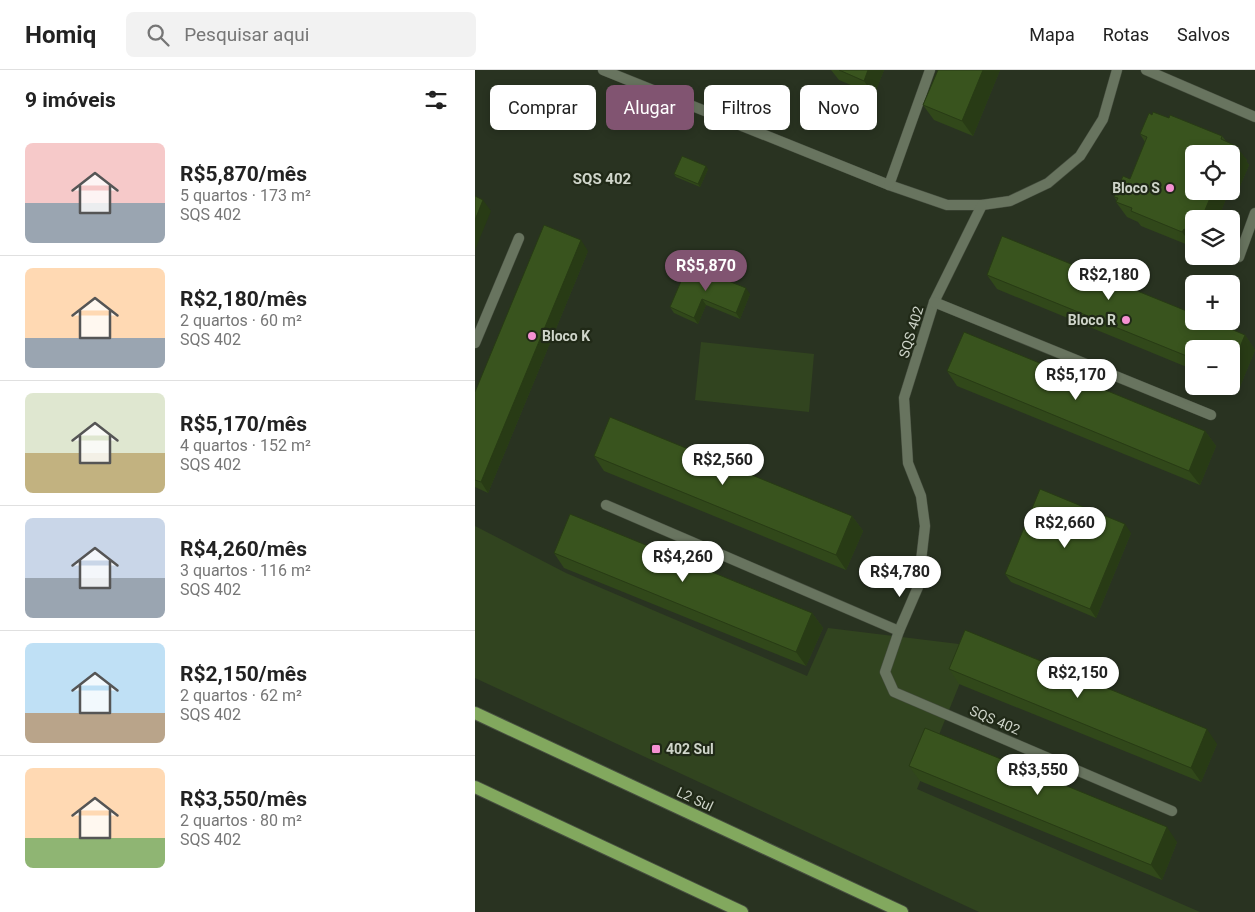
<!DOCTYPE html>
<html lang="pt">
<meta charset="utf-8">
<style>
body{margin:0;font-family:Roboto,sans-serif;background:#f2f2f2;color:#222;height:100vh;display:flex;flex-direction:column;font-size:19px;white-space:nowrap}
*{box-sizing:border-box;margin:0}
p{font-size:16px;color:#767676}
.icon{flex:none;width:28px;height:28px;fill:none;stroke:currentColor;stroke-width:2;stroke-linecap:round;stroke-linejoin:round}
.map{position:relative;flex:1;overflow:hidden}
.details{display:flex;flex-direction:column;background:#fff;width:475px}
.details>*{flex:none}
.hud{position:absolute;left:15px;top:15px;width:475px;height:45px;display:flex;gap:10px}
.buttons{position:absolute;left:710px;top:75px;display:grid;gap:10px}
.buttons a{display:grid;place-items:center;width:55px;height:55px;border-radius:8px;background:#fff;box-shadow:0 2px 8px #0003;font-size:25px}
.price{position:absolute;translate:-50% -42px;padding:0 11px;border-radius:18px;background:#fff;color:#222;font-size:16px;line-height:32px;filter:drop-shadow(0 1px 2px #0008)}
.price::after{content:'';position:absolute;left:50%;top:30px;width:15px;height:11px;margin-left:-8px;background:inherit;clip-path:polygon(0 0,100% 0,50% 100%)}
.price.on{background:#815471;color:#fff}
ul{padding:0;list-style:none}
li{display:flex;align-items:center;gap:15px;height:125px;padding:0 25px}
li+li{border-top:1px solid #e0e0e0}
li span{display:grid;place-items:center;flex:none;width:140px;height:100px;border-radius:8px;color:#555}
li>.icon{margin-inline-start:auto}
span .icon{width:60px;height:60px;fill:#fffc;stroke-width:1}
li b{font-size:21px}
h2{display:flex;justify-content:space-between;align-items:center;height:60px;padding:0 25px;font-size:21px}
.chip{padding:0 18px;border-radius:8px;background:#fff;box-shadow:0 2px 8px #0003;font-size:18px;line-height:45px}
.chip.on{background:#815471;color:#fff}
header{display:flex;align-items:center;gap:30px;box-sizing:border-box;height:70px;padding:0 25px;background:#fff;border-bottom:1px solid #e0e0e0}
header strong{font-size:24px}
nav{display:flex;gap:28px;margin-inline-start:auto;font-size:18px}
.search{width:350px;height:45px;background:#f2f2f2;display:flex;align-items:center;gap:12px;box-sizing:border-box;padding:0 18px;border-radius:8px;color:#767676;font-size:19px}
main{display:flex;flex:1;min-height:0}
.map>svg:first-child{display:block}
</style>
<header>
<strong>Homiq</strong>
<div class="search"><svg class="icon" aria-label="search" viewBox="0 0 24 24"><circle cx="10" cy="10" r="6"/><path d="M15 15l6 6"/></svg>Pesquisar aqui</div>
<nav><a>Mapa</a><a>Rotas</a><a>Salvos</a></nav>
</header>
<main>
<section class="details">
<h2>9 imóveis<svg class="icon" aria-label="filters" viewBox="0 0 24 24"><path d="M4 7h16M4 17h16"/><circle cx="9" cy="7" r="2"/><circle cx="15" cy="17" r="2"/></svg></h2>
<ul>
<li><span style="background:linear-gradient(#f6c9c9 60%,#9aa5b1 0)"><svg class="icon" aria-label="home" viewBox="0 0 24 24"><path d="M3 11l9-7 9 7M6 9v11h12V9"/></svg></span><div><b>R$5,870/mês</b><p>5 quartos · 173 m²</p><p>SQS 402</p></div></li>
<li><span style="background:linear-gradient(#ffd9b3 70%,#9aa5b1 0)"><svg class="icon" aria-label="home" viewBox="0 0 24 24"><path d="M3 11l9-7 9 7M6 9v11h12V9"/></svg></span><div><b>R$2,180/mês</b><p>2 quartos · 60 m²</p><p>SQS 402</p></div></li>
<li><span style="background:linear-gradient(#dfe7d0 60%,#c2b280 0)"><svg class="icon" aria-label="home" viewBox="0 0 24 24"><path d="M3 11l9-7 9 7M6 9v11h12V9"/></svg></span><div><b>R$5,170/mês</b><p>4 quartos · 152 m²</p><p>SQS 402</p></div></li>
<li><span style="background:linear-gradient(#c9d6e8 60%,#9aa5b1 0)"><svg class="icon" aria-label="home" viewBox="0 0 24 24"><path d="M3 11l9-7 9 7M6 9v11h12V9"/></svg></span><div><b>R$4,260/mês</b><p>3 quartos · 116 m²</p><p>SQS 402</p></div></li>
<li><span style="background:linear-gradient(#bfe0f5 70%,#b9a48a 0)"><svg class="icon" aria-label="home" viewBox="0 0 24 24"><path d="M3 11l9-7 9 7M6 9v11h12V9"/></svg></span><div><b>R$2,150/mês</b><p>2 quartos · 62 m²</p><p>SQS 402</p></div></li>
<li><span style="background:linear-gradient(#ffd9b3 70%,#8fb573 0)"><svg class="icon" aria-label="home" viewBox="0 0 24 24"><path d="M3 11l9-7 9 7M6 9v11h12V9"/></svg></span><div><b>R$3,550/mês</b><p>2 quartos · 80 m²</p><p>SQS 402</p></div></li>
</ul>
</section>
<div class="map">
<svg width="780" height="842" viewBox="0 0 780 842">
<rect width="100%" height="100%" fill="#293321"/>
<g fill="#31441f">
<polygon points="226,272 339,284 334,342 220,330"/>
<polygon points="0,456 91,503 332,606 353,558 500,576 442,719 725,842 504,842 0,608"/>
</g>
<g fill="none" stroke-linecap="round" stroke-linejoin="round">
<defs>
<g id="minor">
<polyline points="128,0 414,115 472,135 507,135 535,131 573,113 605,86 628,49 642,0"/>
<polyline points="671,0 780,47"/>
<polyline points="414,115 455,0"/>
<polyline points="507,135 459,232 429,328 433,393 446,426 450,456 443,517 424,561 410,602 419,622 697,741"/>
<polyline points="764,187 780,143"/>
<polyline points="459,232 736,345"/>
<polyline points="0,273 44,168"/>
<polyline points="131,435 424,561"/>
</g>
<g id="primary">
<polyline points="0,643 427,842"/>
<polyline points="0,717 267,842"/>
</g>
</defs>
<use href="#minor" stroke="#474f40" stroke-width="11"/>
<use href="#primary" stroke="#474f40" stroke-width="14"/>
<use href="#minor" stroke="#68745f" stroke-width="10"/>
<use href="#primary" stroke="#82a85e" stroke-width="12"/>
</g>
<g fill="#31481a">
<polygon points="356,0 409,0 399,25 364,10"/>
<polygon points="463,0 525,0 498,66 459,50 448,35"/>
<polygon points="677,45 694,48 747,66 751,71 772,90 771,91 774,95 765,116 757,113 756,115 756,84 719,121 754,121 743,149 719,149 719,175 718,177 666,156 663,152 652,147 641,132 642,131 639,127 655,109 670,72 665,64"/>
<polygon points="233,99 225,117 201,107 199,104"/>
<polygon points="113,181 13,423 0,417 0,322"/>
<polygon points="213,195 275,224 265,249 231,235 223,254 199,243 195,237"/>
<polygon points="512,205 770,265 780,280 764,319 756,315 756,279 719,279 719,300 522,219"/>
<polygon points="472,301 730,361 741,376 725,415 482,316"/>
<polygon points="119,386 377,446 388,461 371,500 129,401"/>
<polygon points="656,463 621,548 536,512 530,504"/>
<polygon points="79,483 337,543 348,558 331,596 89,498"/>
<polygon points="474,599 742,674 726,712 484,614"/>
<polygon points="434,696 702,772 687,810 445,711"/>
</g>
<g fill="#283b15">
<polygon points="393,0 409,0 399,25 389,11"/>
<polygon points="508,0 525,0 498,66 487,51"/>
<polygon points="761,76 772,90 771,91 774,95 765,116 756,103 756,98 760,79"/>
<polygon points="231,96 233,99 225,117 223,114"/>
<polygon points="738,121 754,121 743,149 735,149 730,140"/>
<polygon points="8,130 16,141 0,180 0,150"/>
<polygon points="709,159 719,174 718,177 707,162"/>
<polygon points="106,170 113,181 13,423 6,412"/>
<polygon points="271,218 275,224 265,249 261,243"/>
<polygon points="227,229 231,235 223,254 219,248"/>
<polygon points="770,265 780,280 764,319 756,307 756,298"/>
<polygon points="730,361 741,376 725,415 714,401"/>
<polygon points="377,446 388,461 371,500 361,485"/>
<polygon points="650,454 656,463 621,548 615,539"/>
<polygon points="337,543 348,558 331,596 321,582"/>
<polygon points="732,659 742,674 726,712 716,698"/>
<polygon points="692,757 702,772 687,810 676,795"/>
</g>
<g fill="#39541e" stroke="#283b15">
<polygon points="364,0 393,0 389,11"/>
<polygon points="463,0 508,0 487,51 448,35"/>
<polygon points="678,42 694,48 695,45 747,66 746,69 761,76 760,79 764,80 756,98 756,84 719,84 719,121 738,121 730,140 738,143 735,149 719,149 719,164 709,159 707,162 656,141 657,138 641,132 643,128 639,127 648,106 655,109 672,67 665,64 674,43 677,45"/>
<polygon points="207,86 231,96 223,114 199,104"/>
<polygon points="0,126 8,130 0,150"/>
<polygon points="69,155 106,170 6,412 0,410 0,322"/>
<polygon points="527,166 719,244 719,251 737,251 770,265 756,298 756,279 719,279 719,289 512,205"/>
<polygon points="213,195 271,218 261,243 227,229 219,248 195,237"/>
<polygon points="489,262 730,361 714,401 472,301"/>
<polygon points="135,347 377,446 361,485 119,386"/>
<polygon points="565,419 650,454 615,539 530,504"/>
<polygon points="95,444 337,543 321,582 79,483"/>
<polygon points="490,560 732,659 716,698 474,599"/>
<polygon points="450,658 692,757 676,795 434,696"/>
</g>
<g fill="#f591d2" stroke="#202917" stroke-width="2">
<circle cx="695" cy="118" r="5"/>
<circle cx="651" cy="250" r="5"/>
<circle cx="57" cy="266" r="5"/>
<rect x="176" y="674" width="10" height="10" rx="2.5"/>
</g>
<g text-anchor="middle" stroke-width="4.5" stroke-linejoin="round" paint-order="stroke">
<g font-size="14" font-weight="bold" fill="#cfd5ca" stroke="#202917" text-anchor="end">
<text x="685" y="123">Bloco S</text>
<text x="641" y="255">Bloco R</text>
<text x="67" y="271" text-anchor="start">Bloco K</text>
<text x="191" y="684" text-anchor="start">402 Sul</text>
</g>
<g font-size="14" fill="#cfd5ca" stroke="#202917">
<text transform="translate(436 262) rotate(-73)" y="5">SQS 402</text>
<text transform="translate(520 650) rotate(23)" y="5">SQS 402</text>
<text transform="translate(220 729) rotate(25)" y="5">L2 Sul</text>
</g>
<g font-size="15" font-weight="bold" fill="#cfd5ca" stroke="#202917">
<text x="127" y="114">SQS 402</text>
</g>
</g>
</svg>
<div class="buttons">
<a><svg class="icon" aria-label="locate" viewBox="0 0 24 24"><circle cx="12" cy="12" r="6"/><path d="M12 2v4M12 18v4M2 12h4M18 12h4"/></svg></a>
<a><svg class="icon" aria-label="layers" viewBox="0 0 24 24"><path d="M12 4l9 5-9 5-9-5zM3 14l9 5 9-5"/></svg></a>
<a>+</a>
<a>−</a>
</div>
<b class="price on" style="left:231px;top:222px">R$5,870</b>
<b class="price" style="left:634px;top:231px">R$2,180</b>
<b class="price" style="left:601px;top:331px">R$5,170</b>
<b class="price" style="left:248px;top:416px">R$2,560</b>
<b class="price" style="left:590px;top:479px">R$2,660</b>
<b class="price" style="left:208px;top:513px">R$4,260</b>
<b class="price" style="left:425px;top:528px">R$4,780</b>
<b class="price" style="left:603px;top:629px">R$2,150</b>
<b class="price" style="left:563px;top:726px">R$3,550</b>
<div class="hud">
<a class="chip">Comprar</a>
<a class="chip on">Alugar</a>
<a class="chip">Filtros</a>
<a class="chip">Novo</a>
</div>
</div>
</main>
